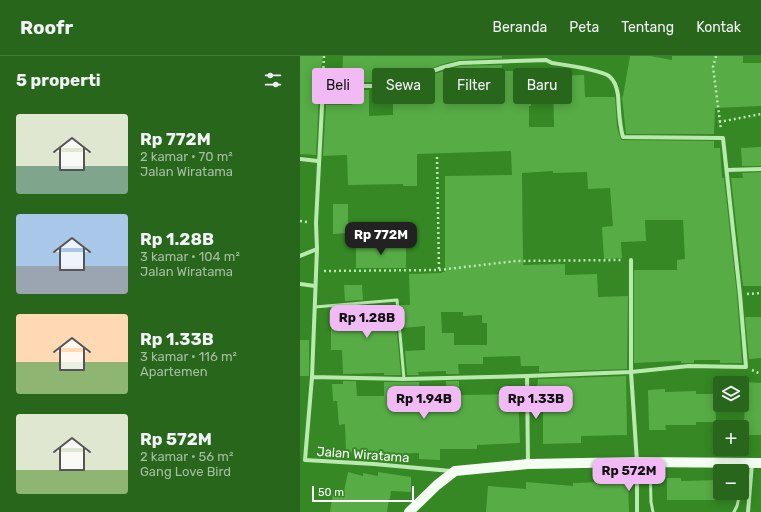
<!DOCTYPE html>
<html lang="id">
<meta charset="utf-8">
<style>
body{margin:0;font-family:Rubik,sans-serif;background:#306c24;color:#f1f3f6;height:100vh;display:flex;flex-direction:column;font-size:15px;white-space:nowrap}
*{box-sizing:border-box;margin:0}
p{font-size:13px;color:#a5bda3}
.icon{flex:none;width:22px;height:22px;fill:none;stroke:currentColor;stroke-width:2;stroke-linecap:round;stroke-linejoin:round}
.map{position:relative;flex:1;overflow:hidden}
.panel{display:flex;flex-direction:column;background:#28661b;width:300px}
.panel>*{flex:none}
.top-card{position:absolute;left:12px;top:12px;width:380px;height:36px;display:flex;gap:8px}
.controls{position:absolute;left:413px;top:320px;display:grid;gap:8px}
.controls a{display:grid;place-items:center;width:36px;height:36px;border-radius:4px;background:#28661b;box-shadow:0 2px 10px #0003;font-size:20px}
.scale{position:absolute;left:12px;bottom:10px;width:102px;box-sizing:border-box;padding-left:4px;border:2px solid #fff;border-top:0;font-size:11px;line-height:14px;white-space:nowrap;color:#fff;-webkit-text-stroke:3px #358824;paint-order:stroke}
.price{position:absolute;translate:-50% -34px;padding:0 9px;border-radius:8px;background:#f1baf5;color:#111;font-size:13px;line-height:26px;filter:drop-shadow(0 1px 2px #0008)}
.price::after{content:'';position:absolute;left:50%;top:24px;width:12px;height:9px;margin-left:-6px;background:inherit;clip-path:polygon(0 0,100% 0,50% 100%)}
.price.current{background:#222;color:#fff}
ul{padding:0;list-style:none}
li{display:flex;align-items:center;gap:12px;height:100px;padding:0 16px}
li span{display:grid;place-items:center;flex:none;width:112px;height:80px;border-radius:4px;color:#555}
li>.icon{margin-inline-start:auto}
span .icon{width:48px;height:48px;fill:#fffc;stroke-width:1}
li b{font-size:17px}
h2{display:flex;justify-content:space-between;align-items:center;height:48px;padding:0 16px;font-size:17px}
.chip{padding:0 14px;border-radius:4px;background:#28661b;box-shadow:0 2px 10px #0003;font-size:14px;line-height:36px}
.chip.current{background:#f1baf5;color:#111}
header{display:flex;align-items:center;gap:24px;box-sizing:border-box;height:56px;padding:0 20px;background:#28661b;border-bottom:1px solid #447a3a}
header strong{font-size:19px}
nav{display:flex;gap:22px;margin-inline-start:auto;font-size:14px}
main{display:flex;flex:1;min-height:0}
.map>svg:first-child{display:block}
</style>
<header>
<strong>Roofr</strong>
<nav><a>Beranda</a><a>Peta</a><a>Tentang</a><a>Kontak</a></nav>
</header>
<main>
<section class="panel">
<h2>5 properti<svg class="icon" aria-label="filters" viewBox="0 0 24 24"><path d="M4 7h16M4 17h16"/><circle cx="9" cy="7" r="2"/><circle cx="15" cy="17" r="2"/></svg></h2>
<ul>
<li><span style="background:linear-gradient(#dfe7d0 65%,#7fa58c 0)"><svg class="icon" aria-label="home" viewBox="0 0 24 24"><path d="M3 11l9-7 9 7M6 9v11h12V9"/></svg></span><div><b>Rp 772M</b><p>2 kamar · 70 m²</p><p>Jalan Wiratama</p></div></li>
<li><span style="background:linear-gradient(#a9c7e8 65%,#9aa5b1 0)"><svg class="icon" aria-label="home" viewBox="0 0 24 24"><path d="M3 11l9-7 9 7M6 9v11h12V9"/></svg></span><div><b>Rp 1.28B</b><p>3 kamar · 104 m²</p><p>Jalan Wiratama</p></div></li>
<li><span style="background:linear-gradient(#ffd9b3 60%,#8fb573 0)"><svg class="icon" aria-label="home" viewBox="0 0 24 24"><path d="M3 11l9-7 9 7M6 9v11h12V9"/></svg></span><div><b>Rp 1.33B</b><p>3 kamar · 116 m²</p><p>Apartemen</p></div></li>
<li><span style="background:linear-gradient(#dfe7d0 70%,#8fb573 0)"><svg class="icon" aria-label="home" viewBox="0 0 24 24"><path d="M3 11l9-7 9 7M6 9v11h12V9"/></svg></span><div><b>Rp 572M</b><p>2 kamar · 56 m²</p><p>Gang Love Bird</p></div></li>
</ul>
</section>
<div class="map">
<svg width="461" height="456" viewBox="0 0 461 456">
<rect width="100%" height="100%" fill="#358824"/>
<g fill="#57ac45" fill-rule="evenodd">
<polygon points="0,0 23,0 17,39 19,39 16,99 0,98"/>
<polygon points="43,0 202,0 202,2 159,4 143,8 120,17 82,15 82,26 42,26"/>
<polygon points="330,0 350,0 372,4 372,0 443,0 443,7 461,7 461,50 415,52 414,78 326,78 322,41 323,40"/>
<path d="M202,9V15H231V50H229V71H254L253,20L284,19L285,41H315L317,71L321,84L414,85V92H420L422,122H424L437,239L442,307H420V304H394V307H381V305L334,307V214H377V204L385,203L383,164H345L346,185L321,186L322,202L304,203L302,171L313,170L310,132L288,133L287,116L253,117V115L222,117L223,209L265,208V219L297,218L298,241L328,240L327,313L239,316V310H221L220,300L183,301V308H158L159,318H146V315L118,316L119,319H107L105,295L125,294V270L102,272L100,249H110L109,218L142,217V216H145V120L212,119L211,95L117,98V130H103V128L48,129L47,99L23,100L26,49H52V34H69V60L93,59V43L117,42V40H126V22L128,20L160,10ZM141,256H163V260L182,259V267H187V289H154V277H142Z"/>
<polygon points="461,91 461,110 442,110 441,92"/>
<polygon points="461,116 461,230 443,230 431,122 443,122 442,117"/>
<polygon points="33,148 48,148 48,177 33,178"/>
<rect x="56" y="187" width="50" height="25"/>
<polygon points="44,229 62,229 63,244 45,245"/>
<polygon points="76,249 94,249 101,319 84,319 84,317 43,318 42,294 31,294 31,271 33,271 33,252"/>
<polygon points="445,261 461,261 461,302 449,303"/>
<rect x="0" y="284" width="9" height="36"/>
<polygon points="326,320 327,379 281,380 281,387 243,388 243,335 237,335 238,323"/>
<polygon points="43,325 56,325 57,340 84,340 84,326 119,326 120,342 147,341 146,325 159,325 159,339 218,338 220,387 177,389 177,393 140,393 140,404 119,403 119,397 77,399 77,395 46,397 45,368 39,369 37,345 33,345 32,328 43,328"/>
<polygon points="447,326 461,327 461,379 443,379"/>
<polygon points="365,333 365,336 396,335 396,338 415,338 416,366 396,366 396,369 365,369 366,374 349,374 348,334"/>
<polygon points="48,416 63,420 63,417 78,420 78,416 111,421 111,436 91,435 90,443 89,443 87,456 30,456 33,438 43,440"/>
<polygon points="367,422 381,422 381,425 420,424 420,444 367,444"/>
<polygon points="328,425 329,456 186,456 188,430 226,433 226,426 273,430 273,427"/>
</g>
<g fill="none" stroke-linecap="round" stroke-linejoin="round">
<g stroke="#bae9b0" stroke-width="2.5" stroke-dasharray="2 3" stroke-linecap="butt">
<polyline points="416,0 413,11 421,74"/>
<polyline points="23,22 24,0"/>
<polyline points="419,66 461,58"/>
<polyline points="137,101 139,214"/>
<polyline points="0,165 7,166"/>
<polyline points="24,215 139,214 216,205 322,204"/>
<polyline points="447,238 461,237"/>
<polyline points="452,314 461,318"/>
</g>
<g stroke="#bae9b0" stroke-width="3">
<polyline points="15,251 97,244 104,323"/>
<polyline points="350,408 351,446 353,456"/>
<polyline points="442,425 444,408"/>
<polyline points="434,456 437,450 440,437"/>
</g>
<g stroke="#bae9b0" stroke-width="4">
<polyline points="0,103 18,105"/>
<polyline points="427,114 461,113"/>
<polyline points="0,200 17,193"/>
<polyline points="331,204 331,316 337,406 337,456"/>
<polyline points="0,228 15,230"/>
<polyline points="227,320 228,407"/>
<path d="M12,321L104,323L227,320L331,316L389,310L446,311L440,239L423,82L323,81C319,68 319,53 318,39C317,32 314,24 309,20C298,13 265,9 252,7L246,4L160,7L144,11L127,17L105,29L97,30H23L16,167L17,193L12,321L5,404L74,408L151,415"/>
<polyline points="448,456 452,407"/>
</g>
<polyline stroke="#f5fef3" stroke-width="10" points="109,456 137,429 155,415 228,408 337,406 461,407"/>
</g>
<g text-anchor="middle" stroke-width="4" stroke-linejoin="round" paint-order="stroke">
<g font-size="13" fill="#fff" stroke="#358824">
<text transform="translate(63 398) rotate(4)" y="5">Jalan Wiratama</text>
</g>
</g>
</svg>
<div class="controls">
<a><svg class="icon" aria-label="layers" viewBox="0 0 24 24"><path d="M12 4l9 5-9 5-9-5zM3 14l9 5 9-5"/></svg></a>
<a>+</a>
<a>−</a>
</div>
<div class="scale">50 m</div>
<b class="price current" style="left:81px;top:200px">Rp 772M</b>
<b class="price" style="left:67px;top:283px">Rp 1.28B</b>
<b class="price" style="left:124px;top:364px">Rp 1.94B</b>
<b class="price" style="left:236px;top:364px">Rp 1.33B</b>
<b class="price" style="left:329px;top:436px">Rp 572M</b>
<div class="top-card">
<a class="chip current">Beli</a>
<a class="chip">Sewa</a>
<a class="chip">Filter</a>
<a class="chip">Baru</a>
</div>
</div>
</main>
